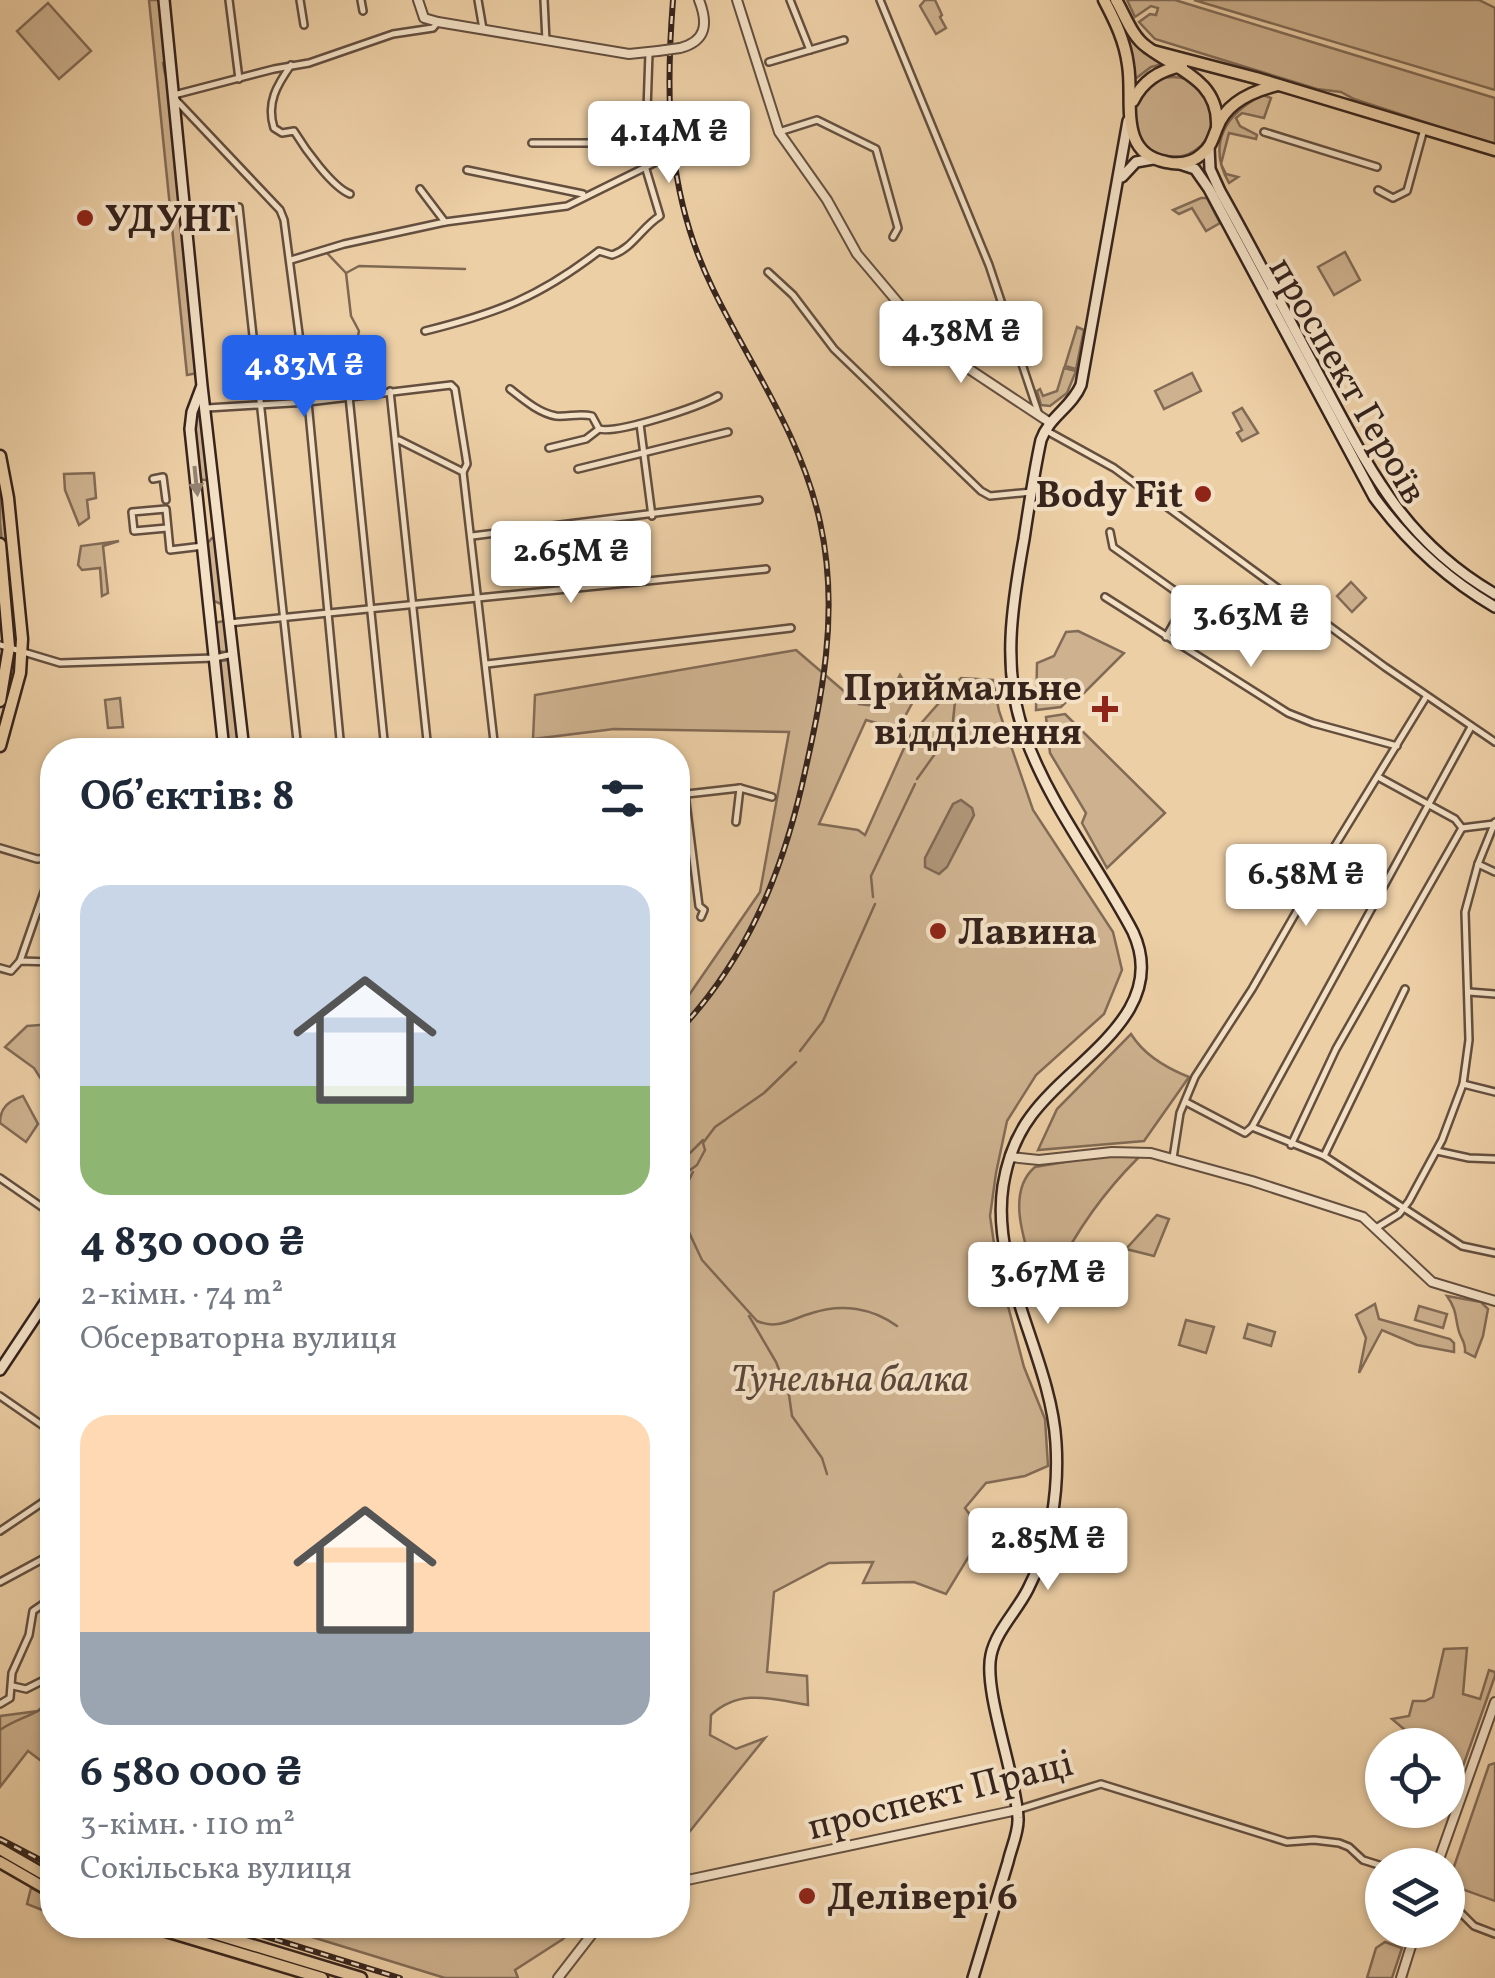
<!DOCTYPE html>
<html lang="uk">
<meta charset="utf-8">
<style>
body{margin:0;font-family:Vollkorn,serif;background:#f2f2f3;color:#1f2937;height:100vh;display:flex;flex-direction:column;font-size:38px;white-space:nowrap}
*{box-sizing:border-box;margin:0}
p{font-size:32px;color:#747a83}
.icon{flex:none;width:55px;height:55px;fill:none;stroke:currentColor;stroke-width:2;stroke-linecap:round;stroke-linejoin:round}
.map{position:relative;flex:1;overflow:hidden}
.drawer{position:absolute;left:40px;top:738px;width:650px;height:1200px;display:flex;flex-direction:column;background:#fff;border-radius:40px;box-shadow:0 2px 8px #0004}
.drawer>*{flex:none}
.buttons{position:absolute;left:1365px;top:1728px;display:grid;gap:20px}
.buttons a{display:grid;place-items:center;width:100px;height:100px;border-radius:50%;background:#fff;box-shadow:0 2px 8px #0004;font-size:50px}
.price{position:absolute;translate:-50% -85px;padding:0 22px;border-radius:10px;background:#fff;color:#222;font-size:32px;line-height:65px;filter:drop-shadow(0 2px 5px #0008)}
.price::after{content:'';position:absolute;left:50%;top:60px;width:30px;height:22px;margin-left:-15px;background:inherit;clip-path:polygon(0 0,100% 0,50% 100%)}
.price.selected{background:#2563eb;color:#fff}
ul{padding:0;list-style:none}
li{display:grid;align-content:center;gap:20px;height:530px;padding:0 40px}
li span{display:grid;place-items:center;height:310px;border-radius:30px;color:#555}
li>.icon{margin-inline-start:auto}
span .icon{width:180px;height:180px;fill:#fffc;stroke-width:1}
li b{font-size:42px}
h2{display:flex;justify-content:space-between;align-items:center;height:120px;padding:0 40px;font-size:42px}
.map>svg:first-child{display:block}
</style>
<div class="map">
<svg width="1495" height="1978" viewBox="0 0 1495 1978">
<rect width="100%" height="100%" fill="#edcfa6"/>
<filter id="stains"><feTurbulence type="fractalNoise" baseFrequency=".002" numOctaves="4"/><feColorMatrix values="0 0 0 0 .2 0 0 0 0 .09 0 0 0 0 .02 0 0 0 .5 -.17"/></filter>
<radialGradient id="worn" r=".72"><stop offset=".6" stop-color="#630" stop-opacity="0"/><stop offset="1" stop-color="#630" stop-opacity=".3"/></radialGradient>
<g fill="#ceb28f" stroke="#826b56" stroke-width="2.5">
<polygon points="149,0 161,0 168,62 163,63 165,74 169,75 198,373 187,375"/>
<polygon points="925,0 935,0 942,15 940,17 946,28 936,34 920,6"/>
<polygon points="1127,0 1175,0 1495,98 1495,145 1354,99 1341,92 1317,89 1155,39 1139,22 1150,14 1156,15 1158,8 1151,6 1135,17"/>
<polygon points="1194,0 1479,0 1495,8 1495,90"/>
<polygon points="48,3 91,51 59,79 17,31"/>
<polygon points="1126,32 1144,53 1167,63 1151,67 1135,79"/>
<circle cx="1173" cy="117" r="40"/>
<path d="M1263,95L1271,98L1264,118L1242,113L1236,118L1240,126L1257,135L1256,139L1229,133L1221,164L1226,174L1238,177L1229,183C1207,144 1225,114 1263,95Z"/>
<polygon points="1201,198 1207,198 1220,223 1206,231 1192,208 1179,214 1173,210"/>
<polygon points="1345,252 1360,280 1334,295 1318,267"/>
<polygon points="1077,327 1084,330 1076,369 1065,366"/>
<polygon points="1064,368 1076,371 1067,393 1050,406 1041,405 1037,391 1040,389 1043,396 1057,391"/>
<polygon points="1192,373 1201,391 1164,409 1155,391"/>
<polygon points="1242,408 1258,433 1242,441 1237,433 1242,430 1233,413"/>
<polygon points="201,414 210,481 199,479 193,420"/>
<polygon points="0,467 18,623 10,623 0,522"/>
<polygon points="94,473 96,498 87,500 89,518 79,525 65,490 64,474"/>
<polygon points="212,538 217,540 229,653 218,651 214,623 224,621 221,604 214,601 206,545"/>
<polygon points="119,541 103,546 108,593 102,596 100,568 82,570 78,565 81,546"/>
<polygon points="1351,582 1366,598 1352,612 1337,596"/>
<polygon points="1078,631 1124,653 1080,697 1071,697 1061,707 1036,710 1037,663 1054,656 1066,632"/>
<path d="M796,650L859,704L883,707L900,675L915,698L898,729L866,720L819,824L858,830L865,835L909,737L961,678L993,680L999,711L1033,810L1113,932L1122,970L1104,1014L1036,1075L1007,1121L996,1173L990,1216L997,1264L1024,1367L1045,1419L1048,1466L1025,1476L986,1483L965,1508L983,1533L946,1594L914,1582L863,1583L873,1562L829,1563L774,1592L767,1672L807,1676L808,1705C772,1699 740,1688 711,1715L710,1735L736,1749L765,1738L678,1846V1011L760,892L789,732L614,729L533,739L535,695Z"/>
<polygon points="228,660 232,664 242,750 228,750 220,661"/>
<polygon points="120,698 123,727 108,728 105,700"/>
<polygon points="1065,714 1165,813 1107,868 1082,823 1086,813 1050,753 1046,717"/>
<polygon points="52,1024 52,1096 34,1068 5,1047 27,1026"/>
<path d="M1131,1034C1144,1055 1166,1068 1189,1077L1144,1141L1038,1150L1057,1109Z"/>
<path d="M23,1096L38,1124L26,1142L0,1123C0,1107 9,1101 23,1096Z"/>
<path d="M1124,1152L1138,1158C1102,1194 1072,1237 1051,1283H1037C1028,1250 1003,1194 1035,1167Z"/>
<polygon points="1157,1215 1169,1219 1154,1256 1126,1249"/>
<path d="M1447,1296L1481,1302L1488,1309L1483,1336L1475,1357L1465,1352C1466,1341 1460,1339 1458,1328C1455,1314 1456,1309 1447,1296Z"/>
<polygon points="1375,1304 1379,1319 1450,1339 1454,1343 1454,1352 1417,1345 1382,1330 1359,1373 1366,1338 1356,1315"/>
<polygon points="1419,1306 1447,1314 1443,1328 1415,1320"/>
<polygon points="1186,1320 1214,1327 1206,1353 1179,1345"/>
<polygon points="1248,1324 1275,1332 1271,1346 1244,1338"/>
<polygon points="1467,1648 1463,1694 1480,1699 1489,1670 1495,1672 1495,1676 1462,1769 1453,1776 1448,1793 1448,1745 1413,1745 1411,1735 1392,1719 1409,1716 1413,1701 1425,1701 1433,1697 1444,1649"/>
<polygon points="52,1698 52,1769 28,1751 0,1787 0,1716 38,1711"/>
<polygon points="1495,1763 1495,1901 1448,1884 1489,1765"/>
<polygon points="31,1888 52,1899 52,1914 27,1904"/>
<polygon points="273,1925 576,1925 563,1939 515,1970 518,1978 445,1978"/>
<polygon points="1385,1942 1402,1948 1392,1978 1367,1978 1376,1948"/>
</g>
<polygon fill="#af9577" stroke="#7f6853" stroke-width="2.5" points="961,800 972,808 974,815 947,867 939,874 925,867 925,858 953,804"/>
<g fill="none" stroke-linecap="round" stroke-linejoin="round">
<g stroke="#7f6853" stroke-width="2.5">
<polyline points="326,252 346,273"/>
<polyline points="357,340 359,331 351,316 346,273 359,266 465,269"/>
<polyline points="917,779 952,730 955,702"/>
<polyline points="873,897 871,876 915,784"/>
<polyline points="800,1051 823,1021 875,904"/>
<polyline points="678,1160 685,1158 703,1140"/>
<polyline points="678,1179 697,1165 705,1150 703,1143 715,1127 764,1093 796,1062"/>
<path d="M678,1209L702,1260L757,1321C778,1330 791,1319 812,1313C842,1303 872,1308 897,1326"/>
<polyline points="684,1219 680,1198 693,1172"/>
<polyline points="749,1316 776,1362 789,1395 792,1416 822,1458 827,1474"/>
<path d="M0,1730C18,1717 38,1716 52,1699"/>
</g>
<defs>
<g id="minor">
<polyline points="229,0 239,79"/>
<polyline points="300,0 304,25"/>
<polyline points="361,0 363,11"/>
<polyline points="478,0 483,29"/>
<polyline points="544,0 546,41"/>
<polyline points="790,0 810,50"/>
<polyline points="880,0 989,265 1038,412"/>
<polyline points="769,62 844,40"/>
<path d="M291,65C277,85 266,103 274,128L282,133L294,131C305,149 332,187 350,194"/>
<polyline points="174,95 274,69 309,63 393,34 433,28 438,22"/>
<polyline points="175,99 280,210 284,220 308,402 341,750"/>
<polyline points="779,132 817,120 876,149 898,228 893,237"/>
<polyline points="1264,132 1377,167"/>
<polyline points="532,143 609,143 644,136"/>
<polyline points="467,170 583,194"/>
<polyline points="420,189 445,222"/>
<polyline points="1378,190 1393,198 1407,191 1424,129"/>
<polyline points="239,207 298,750"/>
<polyline points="291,260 344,244 445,222 567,206 656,162"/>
<polyline points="768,272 793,295 834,349 981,491 990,496 1032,492"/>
<path d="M425,331C498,313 539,297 599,251L612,255C632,249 642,227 660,216L645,166L649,53"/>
<path d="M510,389C524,400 539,413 556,416C569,417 579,413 592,416L599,429"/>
<polyline points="390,391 428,750"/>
<polyline points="349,396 385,750"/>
<polyline points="207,408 308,402 451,385 455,389 467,464 463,472"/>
<polyline points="640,424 652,516"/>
<polyline points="1047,431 1114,468 1385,667 1495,742"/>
<polyline points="399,440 463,472 495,750"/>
<path d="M549,448L586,439L599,429C618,434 698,407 718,396"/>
<polyline points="578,469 728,432"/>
<polyline points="153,479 163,477 166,500"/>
<polyline points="167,528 134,531 132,512 166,509 170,550 203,546"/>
<polyline points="1110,532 1113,547 1185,598 1186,602 1166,637"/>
<polyline points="472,536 759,500"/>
<polyline points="1105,597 1288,713 1313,723 1397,746"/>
<polyline points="229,623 766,569"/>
<polyline points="0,645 60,663 215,658 233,654"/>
<polyline points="487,664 791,628"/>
<polyline points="1380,778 1455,819 1462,828"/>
<polyline points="685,794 699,906 704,910 701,917"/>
<polyline points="678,795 740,788 772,797"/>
<polyline points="736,822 740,788"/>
<polyline points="1462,828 1494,824"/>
<polyline points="0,848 37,859 52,858"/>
<polyline points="1478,864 1495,872"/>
<polyline points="38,910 52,912"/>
<polyline points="20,961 52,869"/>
<polyline points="0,968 11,971 20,961 52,962"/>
<polyline points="1469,992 1495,994"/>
<polyline points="1463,1084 1495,1092"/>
<polyline points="1186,1102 1245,1133 1252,1127 1324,1156 1462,1246 1495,1253"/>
<polyline points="1252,1127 1471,727"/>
<polyline points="1291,1145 1336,1049 1462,828"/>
<polyline points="1437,1151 1469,1158 1495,1159"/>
<polyline points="1324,1156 1405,989"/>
<polyline points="1173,1158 1180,1113 1195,1077 1252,989 1325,862 1426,697"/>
<polyline points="0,1178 52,1214"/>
<polyline points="1376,1228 1399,1214 1409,1201 1442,1140 1463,1084 1469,1040 1465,912 1478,864 1495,822"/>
<polyline points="0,1396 52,1432"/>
<polyline points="0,1531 52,1496"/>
<polyline points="0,1582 52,1554"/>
<polyline points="13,1686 26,1689 52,1676"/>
<polyline points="0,1704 10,1698 12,1673 29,1635 33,1611 52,1598"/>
<polyline points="1017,1810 1101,1784 1287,1842 1314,1840 1339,1843 1349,1847 1363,1860 1382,1866"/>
<polyline points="1448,1900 1474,1926 1495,1934"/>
</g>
<g id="tertiary">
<polyline points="418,0 424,18 438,22 629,54 658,51"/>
<polyline points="737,0 779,132 827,200 857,254 900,305 960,363 1049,422"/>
<path d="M680,48C707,41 708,23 699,0"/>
<polyline points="1010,1157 1039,1160 1112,1152 1151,1153 1252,1181 1363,1217 1432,1282 1495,1301"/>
<polyline points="1437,1865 1495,1702"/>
<polyline points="678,1882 1017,1810"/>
<polyline points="558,1978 599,1925"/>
<polyline points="1401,1978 1416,1930"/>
</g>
<g id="secondary">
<polyline points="164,0 202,386 244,750"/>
<path d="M1209,147L1210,169L1220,191C1255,253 1287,316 1321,379C1369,468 1403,541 1495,594"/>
<path d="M1180,164L1195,169L1209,189L1374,497C1407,542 1447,579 1495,607"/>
<polyline points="1122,177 1136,162 1153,159"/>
<polyline points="201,388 192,412 190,429 224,750"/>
<polyline points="0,1370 52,1292"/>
<path d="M973,1978C985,1939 996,1901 1008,1862C1011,1848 1019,1832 1018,1818C1016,1775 983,1691 991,1655C996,1631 1017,1611 1028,1589C1051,1545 1059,1492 1056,1443C1051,1357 990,1271 1003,1186C1007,1161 1016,1136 1031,1116C1070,1061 1171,1014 1133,932C1099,867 1050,806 1025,736C1001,671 1012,605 1024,539C1029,506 1034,472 1041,440C1049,417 1072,407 1081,385L1128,121"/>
</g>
<g id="primary">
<path d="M1104,0C1115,21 1125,41 1128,65C1134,100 1117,153 1166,162C1179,165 1192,163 1202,154C1211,147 1213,138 1217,128C1226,102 1253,91 1278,85"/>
<path d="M1116,0C1125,15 1132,37 1147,47C1177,70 1219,80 1217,126"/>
<polyline points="1153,51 1256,78 1495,150"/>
<path d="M1133,101C1143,80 1160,70 1182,66"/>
<polyline points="0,456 8,498 22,639 20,673 0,746"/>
<polyline points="0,544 9,647 0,701"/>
<polyline points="0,1849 52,1879"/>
<polyline points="0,1862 52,1892"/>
<polyline points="146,1925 322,1978"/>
<polyline points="186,1925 361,1978"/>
</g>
</defs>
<use href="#minor" stroke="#644f3f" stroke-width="10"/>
<use href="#tertiary" stroke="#644f3f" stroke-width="12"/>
<use href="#secondary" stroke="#36241d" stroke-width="14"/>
<use href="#primary" stroke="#36241d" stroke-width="15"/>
<use href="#minor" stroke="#f3e0c5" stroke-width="5"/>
<use href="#tertiary" stroke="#f3e0c5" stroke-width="8"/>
<use href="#secondary" stroke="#f3e0c5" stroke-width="9"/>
<use href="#primary" stroke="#edcfa6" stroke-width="10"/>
<defs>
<g id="rail">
<path d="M673,0C665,101 667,196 713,289C751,367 801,435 820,522C840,613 822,697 802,785C780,879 745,961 678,1032"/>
<polyline points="0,1839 52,1866"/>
<polyline points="229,1925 400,1978"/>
</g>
</defs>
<use href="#rail" stroke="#36241d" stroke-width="6"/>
<use href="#rail" stroke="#f3e0c5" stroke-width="2.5" stroke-dasharray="8" stroke-linecap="butt"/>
<defs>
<polyline id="tertiary-bridge" points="658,51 680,48"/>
</defs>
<use href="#tertiary-bridge" stroke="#644f3f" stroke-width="12" stroke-linecap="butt"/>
<use href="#tertiary-bridge" stroke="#f3e0c5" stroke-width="8"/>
</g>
<defs><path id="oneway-solid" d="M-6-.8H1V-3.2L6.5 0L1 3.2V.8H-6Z" transform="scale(2.5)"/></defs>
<use fill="#948271" href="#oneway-solid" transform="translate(196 481) rotate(84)"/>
<g fill="#8f2418" stroke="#f3e0c5" stroke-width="4">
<circle cx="85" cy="218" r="10"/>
<circle cx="1203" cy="494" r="10"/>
<path d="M1100 694h10v10h10v10h-10v10h-10v-10h-10v-10h10z"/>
<circle cx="938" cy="931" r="10"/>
<circle cx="807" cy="1896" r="10"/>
</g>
<g text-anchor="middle" stroke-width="8" stroke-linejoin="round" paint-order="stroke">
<g font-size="38" font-weight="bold" fill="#36241d" stroke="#f3e0c5" text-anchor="start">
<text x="105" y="231">УДУНТ</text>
<text x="1183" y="507" text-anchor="end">Body Fit</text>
<text x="1082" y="700" text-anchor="end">Приймальне<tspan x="1082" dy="44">відділення</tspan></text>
<text x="958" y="944">Лавина</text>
<text x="827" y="1909">Делівері 6</text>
</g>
<g font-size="38" fill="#36241d" stroke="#f3e0c5">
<text transform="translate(1349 380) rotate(60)" y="13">проспект Героїв</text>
<text transform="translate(940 1794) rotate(-14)" y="13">проспект Праці</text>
</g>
<g font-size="38" font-style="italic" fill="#5c483a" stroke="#f3e0c5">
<text x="850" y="1391">Тунельна балка</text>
</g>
</g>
<rect width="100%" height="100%" filter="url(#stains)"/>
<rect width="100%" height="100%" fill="url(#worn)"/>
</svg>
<div class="buttons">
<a><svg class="icon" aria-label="locate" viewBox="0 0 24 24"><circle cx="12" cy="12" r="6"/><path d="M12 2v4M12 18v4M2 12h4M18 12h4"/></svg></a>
<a><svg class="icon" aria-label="layers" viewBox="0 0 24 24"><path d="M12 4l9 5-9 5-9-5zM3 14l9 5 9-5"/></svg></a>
</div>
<b class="price" style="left:669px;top:186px">4.14M ₴</b>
<b class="price" style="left:961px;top:386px">4.38M ₴</b>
<b class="price selected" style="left:304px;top:420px">4.83M ₴</b>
<b class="price" style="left:571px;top:606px">2.65M ₴</b>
<b class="price" style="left:1251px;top:670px">3.63M ₴</b>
<b class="price" style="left:1306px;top:929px">6.58M ₴</b>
<b class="price" style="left:1048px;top:1327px">3.67M ₴</b>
<b class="price" style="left:1048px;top:1593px">2.85M ₴</b>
<section class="drawer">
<h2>Об’єктів: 8<svg class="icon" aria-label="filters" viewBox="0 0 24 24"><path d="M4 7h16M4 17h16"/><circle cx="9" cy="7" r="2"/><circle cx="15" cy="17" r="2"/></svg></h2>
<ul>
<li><span style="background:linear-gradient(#c9d6e8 65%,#8fb573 0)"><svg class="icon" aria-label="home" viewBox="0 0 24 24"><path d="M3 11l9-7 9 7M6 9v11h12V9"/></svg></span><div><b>4 830 000 ₴</b><p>2-кімн. · 74 m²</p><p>Обсерваторна вулиця</p></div></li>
<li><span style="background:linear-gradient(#ffd9b3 70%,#9aa5b1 0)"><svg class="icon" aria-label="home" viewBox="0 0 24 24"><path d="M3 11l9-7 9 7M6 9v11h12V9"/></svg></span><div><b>6 580 000 ₴</b><p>3-кімн. · 110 m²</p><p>Сокільська вулиця</p></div></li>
</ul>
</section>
</div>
